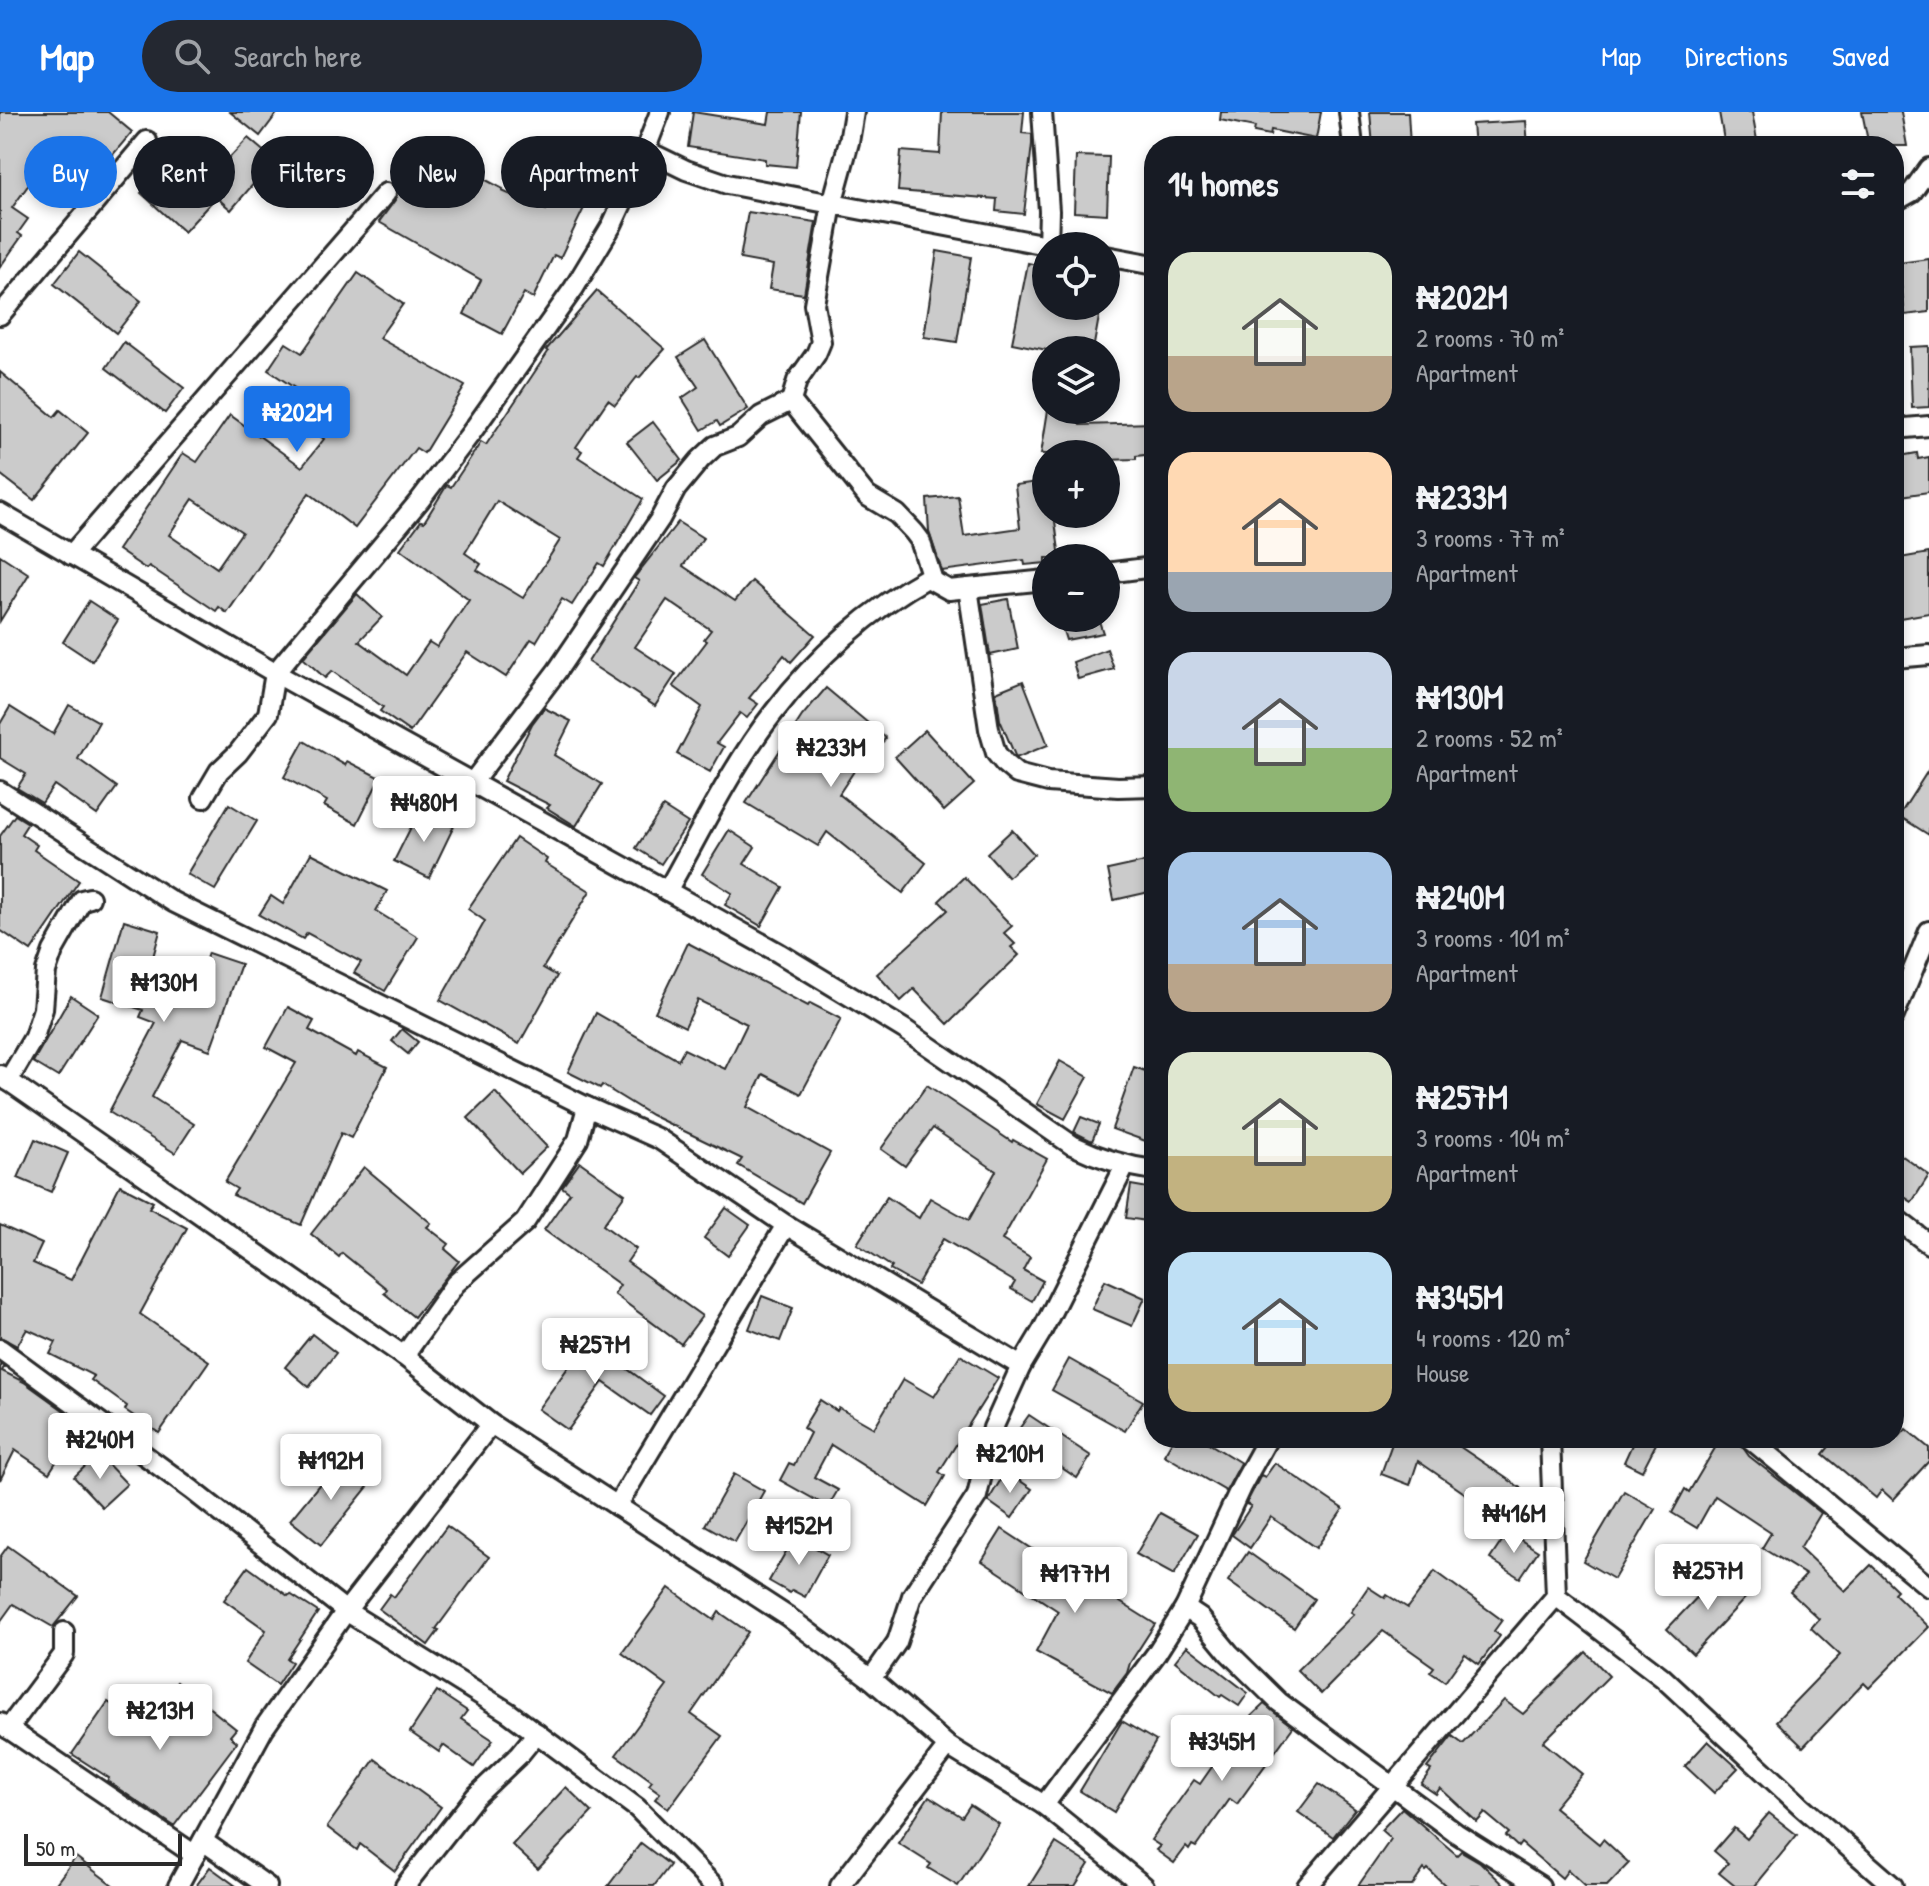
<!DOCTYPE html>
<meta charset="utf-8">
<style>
body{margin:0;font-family:"Patrick Hand",sans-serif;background:#242831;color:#f1f3f6;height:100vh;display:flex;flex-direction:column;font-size:30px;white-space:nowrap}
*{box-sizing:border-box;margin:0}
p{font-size:26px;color:#9ea1a6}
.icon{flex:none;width:44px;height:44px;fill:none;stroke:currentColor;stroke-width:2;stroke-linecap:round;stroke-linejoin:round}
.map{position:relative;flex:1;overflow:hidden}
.sheet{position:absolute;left:1144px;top:24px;width:760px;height:1312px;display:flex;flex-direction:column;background:#171b24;border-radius:32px;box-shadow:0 4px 12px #0003}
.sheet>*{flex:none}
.banner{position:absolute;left:24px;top:24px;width:760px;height:72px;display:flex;gap:16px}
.fabs{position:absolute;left:1032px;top:120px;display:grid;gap:16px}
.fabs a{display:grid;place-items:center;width:88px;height:88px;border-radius:50%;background:#171b24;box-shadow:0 4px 12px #0003;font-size:40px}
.scale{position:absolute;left:24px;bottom:20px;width:158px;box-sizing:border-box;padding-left:8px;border:4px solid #2b2b2b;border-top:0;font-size:22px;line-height:28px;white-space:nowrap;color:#2b2b2b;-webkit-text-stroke:6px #fff;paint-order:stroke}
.price{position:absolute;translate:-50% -68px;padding:0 18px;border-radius:8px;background:#fff;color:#222;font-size:26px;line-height:52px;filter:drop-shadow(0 2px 4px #0008)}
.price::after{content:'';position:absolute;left:50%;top:48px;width:24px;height:18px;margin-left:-12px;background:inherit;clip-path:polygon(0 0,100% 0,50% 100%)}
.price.selected{background:#1a73e8;color:#fff}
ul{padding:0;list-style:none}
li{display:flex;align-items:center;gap:24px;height:200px;padding:0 24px}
li span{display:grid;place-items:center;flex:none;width:224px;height:160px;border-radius:24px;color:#555}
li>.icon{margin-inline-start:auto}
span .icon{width:96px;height:96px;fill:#fffc;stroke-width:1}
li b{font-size:34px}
h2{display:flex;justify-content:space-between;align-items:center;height:96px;padding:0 24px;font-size:34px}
.tag{padding:0 28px;border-radius:36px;background:#171b24;box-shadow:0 4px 12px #0003;font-size:28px;line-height:72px}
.tag.selected{background:#1a73e8;color:#fff}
header{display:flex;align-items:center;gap:48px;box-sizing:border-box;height:112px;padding:0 40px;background:#1a73e8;color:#fff}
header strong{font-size:38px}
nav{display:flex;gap:44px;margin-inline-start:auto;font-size:28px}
.search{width:560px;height:72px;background:#242831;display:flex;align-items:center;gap:20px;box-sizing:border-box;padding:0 28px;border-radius:44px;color:#9ea1a6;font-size:30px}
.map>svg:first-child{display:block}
</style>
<header>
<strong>Map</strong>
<div class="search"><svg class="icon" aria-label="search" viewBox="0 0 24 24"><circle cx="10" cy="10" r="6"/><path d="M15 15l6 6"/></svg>Search here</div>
<nav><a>Map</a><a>Directions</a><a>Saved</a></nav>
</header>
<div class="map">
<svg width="1929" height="1774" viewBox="0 0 1929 1774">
<rect width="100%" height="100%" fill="#fff"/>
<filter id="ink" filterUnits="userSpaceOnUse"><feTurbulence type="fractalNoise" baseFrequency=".0125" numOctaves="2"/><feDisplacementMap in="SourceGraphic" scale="16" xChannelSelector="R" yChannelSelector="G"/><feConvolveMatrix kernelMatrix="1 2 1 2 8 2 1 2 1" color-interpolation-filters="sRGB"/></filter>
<g filter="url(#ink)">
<g fill="#cbcbcb" stroke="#2b2b2b" stroke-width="2" fill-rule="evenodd">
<polygon points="0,0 108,0 132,20 79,83 42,54 12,96 28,107 18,121 22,124 0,155"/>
<polygon points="230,0 278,0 260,24"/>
<polygon points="693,0 768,12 770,0 801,0 796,55 765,52 765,47 688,35"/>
<polygon points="942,0 1024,0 1022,21 1032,22 1032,32 1024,102 996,99 997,87 898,79 901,39 940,42"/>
<polygon points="1221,0 1321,0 1316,27 1271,18 1270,23 1254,20 1255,15 1220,8"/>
<polygon points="1370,0 1408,0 1410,34 1373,34"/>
<polygon points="1719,0 1752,0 1758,34 1725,34"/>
<polygon points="1862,0 1901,0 1907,34 1869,34"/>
<polygon points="1526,9 1528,34 1474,34 1472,12"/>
<polygon points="248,26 274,48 231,98 216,85 184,120 141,81 166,54 196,81"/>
<polygon points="430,38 503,77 502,79 546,98 564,55 597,69 560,146 554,143 533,186 524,181 502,222 464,202 481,168 379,110 395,88 398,75 408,80"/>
<polygon points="1076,44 1109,45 1107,102 1074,100"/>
<polygon points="748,100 816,110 804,182 769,177 773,153 740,147"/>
<polygon points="937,139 971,145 957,230 924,225"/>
<polygon points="79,140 141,189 116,221 54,172"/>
<polygon points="1929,147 1929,200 1905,203 1898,151"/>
<polygon points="1028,151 1046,155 1046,194 1101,194 1093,238 1047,238 1012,231"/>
<path d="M358,161L403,192L379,226L465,274L424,341L416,336L355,416L309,381L227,501L219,495L216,499L149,454L146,457L118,438L183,341L197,350L230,303L302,355L324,327L294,305L308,285L268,258L286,231L302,241ZM193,387L242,420L217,456L169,423Z"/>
<path d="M597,179L665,237L639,266L637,265L615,293L608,288L576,335L582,339L578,345L643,387L604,454L599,451L572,493L562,487L536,530L531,527L506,565L467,540L410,620L380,599L383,595L332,559L325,566L303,546L357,482L382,505L359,529L406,563L429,530L437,535L469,488L400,437L421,409L424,410L447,373L451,375L481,330L486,333L548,240L546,238ZM497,389L560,428L523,486L477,458L481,452L465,441Z"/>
<polygon points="705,228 748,297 720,314 717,309 702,318 682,286 698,275 678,245"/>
<polygon points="124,230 184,276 165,301 106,256"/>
<polygon points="1929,234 1929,295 1912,296 1910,235"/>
<polygon points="0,260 54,305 60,298 88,321 34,388 0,362"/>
<polygon points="1048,298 1082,298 1080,313 1154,311 1154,342 1136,344 1136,347 1106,348 1106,342 1041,342"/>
<polygon points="653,310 682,348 657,368 627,330"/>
<polygon points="1917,341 1918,347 1929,345 1929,380 1894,385 1894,345"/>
<polygon points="1046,369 1046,402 1054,402 1060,446 1046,446 1046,451 1025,453 1024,448 942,459 929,420 927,387 958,384 964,424 1020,416 1015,373"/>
<polygon points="678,410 703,426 683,454 735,489 752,469 815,523 791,550 784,543 749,586 758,592 747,606 740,601 717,631 724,635 710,660 677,642 702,595 673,574 707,529 704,527 711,518 667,488 635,535 676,562 655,594 588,550 639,469 634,466"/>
<polygon points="1929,441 1929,501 1894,507 1894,447"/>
<polygon points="0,443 29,462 0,509"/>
<polygon points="1008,487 1018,537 990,543 982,492"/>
<polygon points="89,489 118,508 92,549 63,530"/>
<polygon points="1059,506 1098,506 1103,521 1066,528"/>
<polygon points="1107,537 1114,557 1078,567 1073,550"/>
<polygon points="1023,569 1048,633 1016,646 1000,608 996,580"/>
<polygon points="826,576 886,626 863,653 860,650 839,682 926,751 903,781 827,720 818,734 746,691 802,604"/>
<polygon points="69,593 99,610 78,647 117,675 97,703 54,673 42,691 17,676 26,662 0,646 0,612 10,595 53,622"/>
<polygon points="544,596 571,609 554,643 602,672 576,714 547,696 550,693 503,669 532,612"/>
<polygon points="925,618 974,672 944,699 895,645"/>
<polygon points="304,629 345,653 347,649 380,666 357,712 324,694 327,689 284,665"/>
<polygon points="1929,657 1929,723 1899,704"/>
<polygon points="229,692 257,709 215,778 187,762"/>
<polygon points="663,695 688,711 661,752 636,736"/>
<polygon points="420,697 454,714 429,766 394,749"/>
<polygon points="15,703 28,711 21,722 37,733 34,738 79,769 31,839 0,818 0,724"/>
<polygon points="729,718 755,735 744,752 783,775 761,814 725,793 732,781 702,762"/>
<polygon points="1012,718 1034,742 1008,765 987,741"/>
<polygon points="516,726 547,747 545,751 590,779 543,856 557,864 519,932 440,888 485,809 468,797"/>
<polygon points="311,741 387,779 376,799 418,825 385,879 354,861 361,850 307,821 303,827 259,803 271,784 283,792"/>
<polygon points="1154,748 1154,779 1114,788 1108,758"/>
<polygon points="964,765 1012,814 1004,821 1015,832 1011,835 1019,843 948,912 914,877 901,889 877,862 948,798 939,789"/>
<polygon points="124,808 160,819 152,849 199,867 208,841 241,852 210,938 182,928 152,985 194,1012 175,1041 109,1000 156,911 140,905 143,898 102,885"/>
<polygon points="688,831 808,894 810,891 841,907 801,982 763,962 747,995 830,1041 802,1091 738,1053 742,1047 651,1003 602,973 600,976 568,960 596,901 678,948 684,937 725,957 747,912 698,888 685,915 655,900"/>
<polygon points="71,884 98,902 58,965 33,950"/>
<polygon points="288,895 314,909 309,918 356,944 358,940 387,955 351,1026 341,1021 301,1113 233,1083 237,1077 225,1070 296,951 266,935"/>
<polygon points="402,917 418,930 408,942 392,929"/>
<polygon points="1060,949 1088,965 1065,1007 1037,992"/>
<polygon points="1134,955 1154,962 1154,1032 1112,1017"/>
<polygon points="927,973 1012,1030 1013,1028 1047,1047 1002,1128 1030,1145 1023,1158 1043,1169 1032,1189 1011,1177 1015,1170 943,1127 917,1173 890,1158 892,1155 857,1132 887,1085 919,1106 930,1086 969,1108 996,1059 933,1016 905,1054 881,1037"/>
<polygon points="495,980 547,1035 520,1061 468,1006"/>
<polygon points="1081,1005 1099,1012 1092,1029 1074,1020"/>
<polygon points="35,1027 68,1041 51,1080 18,1066"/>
<polygon points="1894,1038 1929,1063 1912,1090 1894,1078"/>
<polygon points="580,1050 625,1082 603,1113 636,1137 627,1150 702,1204 681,1232 614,1182 620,1173 544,1118 570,1081 562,1075"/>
<polygon points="364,1055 431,1111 427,1115 449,1132 445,1137 459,1149 414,1205 384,1181 387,1177 342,1141 339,1145 311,1122"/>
<polygon points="120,1073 153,1090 149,1096 187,1116 140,1202 209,1249 159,1321 125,1298 127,1294 91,1268 94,1264 50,1242 56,1230 27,1217 17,1234 0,1225 0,1113 42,1132 33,1151 71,1168"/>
<polygon points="1131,1073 1154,1077 1154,1110 1126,1106"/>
<polygon points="726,1096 750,1113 728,1144 704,1126"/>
<polygon points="1105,1168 1145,1186 1132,1214 1092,1197"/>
<polygon points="762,1184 793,1196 780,1229 749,1217"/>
<polygon points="312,1222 336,1241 309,1275 285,1255"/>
<polygon points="588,1228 664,1284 650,1303 603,1270 568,1318 538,1297"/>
<polygon points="960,1243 998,1266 939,1360 945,1364 927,1394 831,1333 814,1365 838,1378 828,1395 780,1368 789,1351 794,1353 810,1321 803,1316 820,1288 837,1299 839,1296 874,1316 903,1267 934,1285"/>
<polygon points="1069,1247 1143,1289 1125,1319 1052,1278"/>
<polygon points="0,1252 4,1255 2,1259 24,1270 81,1311 49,1361 15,1338 0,1368"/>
<polygon points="1029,1303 1091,1344 1077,1366 1014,1324"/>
<polygon points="1906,1317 1929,1336 1929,1349 1893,1388 1882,1378 1876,1386 1823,1342 1836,1326 1898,1326"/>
<polygon points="1174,1326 1200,1326 1241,1351 1226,1379 1164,1343"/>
<polygon points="1394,1326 1447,1326 1525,1379 1505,1409 1418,1349 1410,1373 1381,1362"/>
<polygon points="1635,1326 1659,1326 1642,1359 1624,1350"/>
<polygon points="1721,1326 1737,1327 1749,1344 1821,1401 1800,1436 1845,1479 1871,1453 1897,1478 1894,1481 1929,1515 1869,1576 1864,1571 1803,1635 1776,1609 1840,1543 1811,1516 1819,1507 1790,1480 1806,1463 1762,1436 1771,1421 1715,1384 1697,1416 1672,1401 1685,1377 1689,1380"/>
<polygon points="98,1342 127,1372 102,1395 74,1365"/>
<polygon points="341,1346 371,1371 321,1433 290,1408"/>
<polygon points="1275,1351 1343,1397 1316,1436 1271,1405 1250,1436 1232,1423 1251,1394 1246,1392 1261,1363 1265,1365"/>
<polygon points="1006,1359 1032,1377 1012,1406 988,1389"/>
<polygon points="734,1362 764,1379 735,1430 705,1413"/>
<polygon points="1624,1379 1655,1397 1614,1467 1583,1449"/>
<polygon points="1160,1401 1198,1422 1174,1463 1136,1442"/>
<polygon points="447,1414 489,1445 436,1517 439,1518 428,1533 379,1497 390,1482 394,1485"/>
<polygon points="1002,1417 1078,1467 1080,1465 1155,1512 1130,1551 1127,1561 1112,1581 1036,1540 1058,1499 982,1449"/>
<polygon points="1508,1420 1538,1439 1520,1466 1490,1447"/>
<polygon points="795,1424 828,1443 805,1485 792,1478 790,1481 769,1469"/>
<polygon points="8,1434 78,1484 53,1515 13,1492 0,1510 0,1445"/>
<polygon points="1248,1440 1314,1487 1294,1516 1228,1469"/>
<polygon points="248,1455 288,1484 290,1482 318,1500 287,1547 292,1550 277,1573 245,1551 266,1518 224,1488"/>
<polygon points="1723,1458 1749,1482 1693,1542 1667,1517"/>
<polygon points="1435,1459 1502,1508 1494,1519 1500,1524 1479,1552 1465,1542 1445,1570 1430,1560 1434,1555 1383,1519 1321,1582 1297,1558 1354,1502 1351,1500 1368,1475 1385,1486 1387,1483 1408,1496"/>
<polygon points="669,1476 714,1508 719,1500 748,1520 691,1602 722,1624 668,1697 655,1687 660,1681 649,1673 652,1669 616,1643 667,1574 622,1541"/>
<polygon points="1187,1534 1248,1581 1239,1594 1222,1583 1220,1585 1175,1549"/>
<polygon points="1586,1540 1609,1564 1543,1630 1582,1662 1554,1695 1599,1732 1603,1727 1629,1751 1607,1774 1585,1774 1568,1758 1562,1766 1521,1731 1518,1735 1506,1724 1509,1721 1485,1701 1477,1710 1440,1676 1436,1682 1421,1672 1431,1658 1427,1656 1452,1624 1463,1632 1504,1588 1523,1602"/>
<polygon points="177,1570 236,1617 230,1624 237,1630 174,1714 107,1669 109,1666 72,1642 108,1590 142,1613"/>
<polygon points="437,1579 467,1599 461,1607 493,1628 474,1655 443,1633 439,1640 410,1620"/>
<polygon points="1264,1592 1293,1615 1237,1692 1230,1687 1196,1735 1192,1733 1189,1738 1186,1735 1174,1751 1156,1738 1160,1734 1151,1728 1194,1668 1200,1672 1240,1615"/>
<polygon points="1122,1609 1156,1629 1114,1700 1080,1679"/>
<polygon points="1708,1629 1738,1656 1714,1681 1685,1654"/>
<polygon points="375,1647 441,1695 395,1759 360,1732 357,1738 327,1715"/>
<polygon points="1319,1672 1355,1697 1333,1725 1298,1700"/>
<polygon points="566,1675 592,1700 538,1757 512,1733"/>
<polygon points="929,1684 962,1705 970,1693 999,1712 958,1774 928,1756 931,1752 898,1731"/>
<polygon points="1402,1696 1457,1743 1461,1739 1480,1750 1505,1774 1446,1774 1428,1757 1426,1759 1424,1757 1412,1774 1358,1774 1391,1727 1381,1718"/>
<polygon points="1769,1701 1797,1723 1755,1774 1735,1774 1719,1761 1728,1751 1714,1739 1734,1716 1747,1727"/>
<polygon points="641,1731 670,1753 654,1774 608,1774"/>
<polygon points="1056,1731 1089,1752 1075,1774 1029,1774"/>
<polygon points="76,1745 114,1774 54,1774"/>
<polygon points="210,1755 236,1774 196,1774"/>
</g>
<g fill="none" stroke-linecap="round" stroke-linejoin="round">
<defs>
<g id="street">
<polyline points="854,0 849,30 832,92 814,192 821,230 816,242 797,269 791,289 867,384 897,402 914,420 920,428 933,469 949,478 1046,468"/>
<polyline points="1042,0 1049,99 1048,134"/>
<polyline points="1349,0 1353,34"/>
<polyline points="645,38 686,58 727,72 1052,134"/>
<polyline points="1894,90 1912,80 1929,56"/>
<polyline points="1106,144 1154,153"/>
<polyline points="0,203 147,29"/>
<polyline points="1894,317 1929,314"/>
<path d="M0,401L275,561L779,841L904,917L1072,1033C1099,1046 1124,1054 1154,1058"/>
<polyline points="71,443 386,81"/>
<polyline points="1106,461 1154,455"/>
<polyline points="968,476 989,617 996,641 1005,652 1017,662 1048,670 1118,675 1154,674"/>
<polyline points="1894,546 1929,543"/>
<polyline points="472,671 557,559 660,407 676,377 700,348 715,334 738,325 761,304 791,289"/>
<polyline points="0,679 173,790 587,995 659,1027 786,1113 617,1394"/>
<polyline points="203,686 219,659 238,641 268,602 275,561 420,388 471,321 574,176 612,113 638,57 660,0"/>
<path d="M667,779C701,719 731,655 774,600C815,546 870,497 930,464"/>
<polyline points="1894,904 1929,819"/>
<polyline points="0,963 404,1244 491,1312 787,1504 871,1567 948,1634 1044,1693 1144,1774"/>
<polyline points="8,969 34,925 43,897 46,859 53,839 82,788 90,786"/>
<polyline points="1894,1105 1929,1132"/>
<polyline points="786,1113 1021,1254"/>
<polyline points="0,1237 192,1378 346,1499 508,1600 637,1696 714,1774"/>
<polyline points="404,1244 455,1172 525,1110 578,1028 587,995"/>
<polyline points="1749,1326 1929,1475"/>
<polyline points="1556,1484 1662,1565 1801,1694 1893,1774"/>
<polyline points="1185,1496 1200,1506 1229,1541 1279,1590 1456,1721 1540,1774"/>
<polyline points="871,1567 897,1530 912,1484 977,1384 993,1316 1021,1254 1042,1219 1125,1054"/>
<polyline points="0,1611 195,1743"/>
<polyline points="8,1617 64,1542 64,1520"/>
<polyline points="1044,1693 1156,1542 1185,1496 1241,1375 1268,1326"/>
<polyline points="203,1729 267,1774"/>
<polyline points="178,1774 264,1616 346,1499 491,1312"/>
<polyline points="405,1774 475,1685 519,1643 537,1621"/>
<polyline points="840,1774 948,1634"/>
<polyline points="1307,1774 1556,1484 1550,1326"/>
</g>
</defs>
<use href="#street" stroke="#2b2b2b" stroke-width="24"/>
<use href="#street" stroke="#fff" stroke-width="18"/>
</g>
</g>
</svg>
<div class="fabs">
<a><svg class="icon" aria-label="locate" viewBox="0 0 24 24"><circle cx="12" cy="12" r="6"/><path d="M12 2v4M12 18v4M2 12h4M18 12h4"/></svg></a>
<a><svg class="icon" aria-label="layers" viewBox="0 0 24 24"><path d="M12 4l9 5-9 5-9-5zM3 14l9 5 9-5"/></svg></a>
<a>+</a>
<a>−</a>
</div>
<div class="scale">50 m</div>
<b class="price selected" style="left:297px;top:342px">₦202M</b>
<b class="price" style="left:831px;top:677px">₦233M</b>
<b class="price" style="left:424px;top:732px">₦480M</b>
<b class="price" style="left:164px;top:912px">₦130M</b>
<b class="price" style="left:595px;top:1274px">₦257M</b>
<b class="price" style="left:100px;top:1369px">₦240M</b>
<b class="price" style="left:1010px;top:1383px">₦210M</b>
<b class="price" style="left:331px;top:1390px">₦192M</b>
<b class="price" style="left:1514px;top:1443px">₦416M</b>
<b class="price" style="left:799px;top:1455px">₦152M</b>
<b class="price" style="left:1708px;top:1500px">₦257M</b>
<b class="price" style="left:1075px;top:1503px">₦177M</b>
<b class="price" style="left:160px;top:1640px">₦213M</b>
<b class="price" style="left:1222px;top:1671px">₦345M</b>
<div class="banner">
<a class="tag selected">Buy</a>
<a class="tag">Rent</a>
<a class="tag">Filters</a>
<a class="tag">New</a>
<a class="tag">Apartment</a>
</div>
<section class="sheet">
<h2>14 homes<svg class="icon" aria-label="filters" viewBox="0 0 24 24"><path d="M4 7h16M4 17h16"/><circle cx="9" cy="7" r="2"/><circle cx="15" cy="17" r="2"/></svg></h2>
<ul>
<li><span style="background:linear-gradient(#dfe7d0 65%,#b9a48a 0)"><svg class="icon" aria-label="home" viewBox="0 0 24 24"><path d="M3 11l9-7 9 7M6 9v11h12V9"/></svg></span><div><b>₦202M</b><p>2 rooms · 70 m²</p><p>Apartment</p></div></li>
<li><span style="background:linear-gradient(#ffd9b3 75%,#9aa5b1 0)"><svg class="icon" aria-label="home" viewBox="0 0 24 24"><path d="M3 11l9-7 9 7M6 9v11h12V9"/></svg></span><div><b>₦233M</b><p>3 rooms · 77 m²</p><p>Apartment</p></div></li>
<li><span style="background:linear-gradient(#c9d6e8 60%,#8fb573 0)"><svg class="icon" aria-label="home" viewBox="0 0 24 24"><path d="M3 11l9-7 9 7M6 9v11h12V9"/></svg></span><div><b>₦130M</b><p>2 rooms · 52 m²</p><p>Apartment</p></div></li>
<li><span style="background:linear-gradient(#a9c7e8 70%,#b9a48a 0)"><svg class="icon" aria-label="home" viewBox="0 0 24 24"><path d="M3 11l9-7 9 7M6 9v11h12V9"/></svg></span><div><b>₦240M</b><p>3 rooms · 101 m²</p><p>Apartment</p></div></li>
<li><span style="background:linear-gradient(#dfe7d0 65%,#c2b280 0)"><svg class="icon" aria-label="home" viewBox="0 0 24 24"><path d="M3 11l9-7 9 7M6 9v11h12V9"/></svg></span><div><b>₦257M</b><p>3 rooms · 104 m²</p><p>Apartment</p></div></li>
<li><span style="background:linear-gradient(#bfe0f5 70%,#c2b280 0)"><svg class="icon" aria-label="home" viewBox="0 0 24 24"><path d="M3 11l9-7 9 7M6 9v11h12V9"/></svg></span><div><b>₦345M</b><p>4 rooms · 120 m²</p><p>House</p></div></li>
</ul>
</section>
</div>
